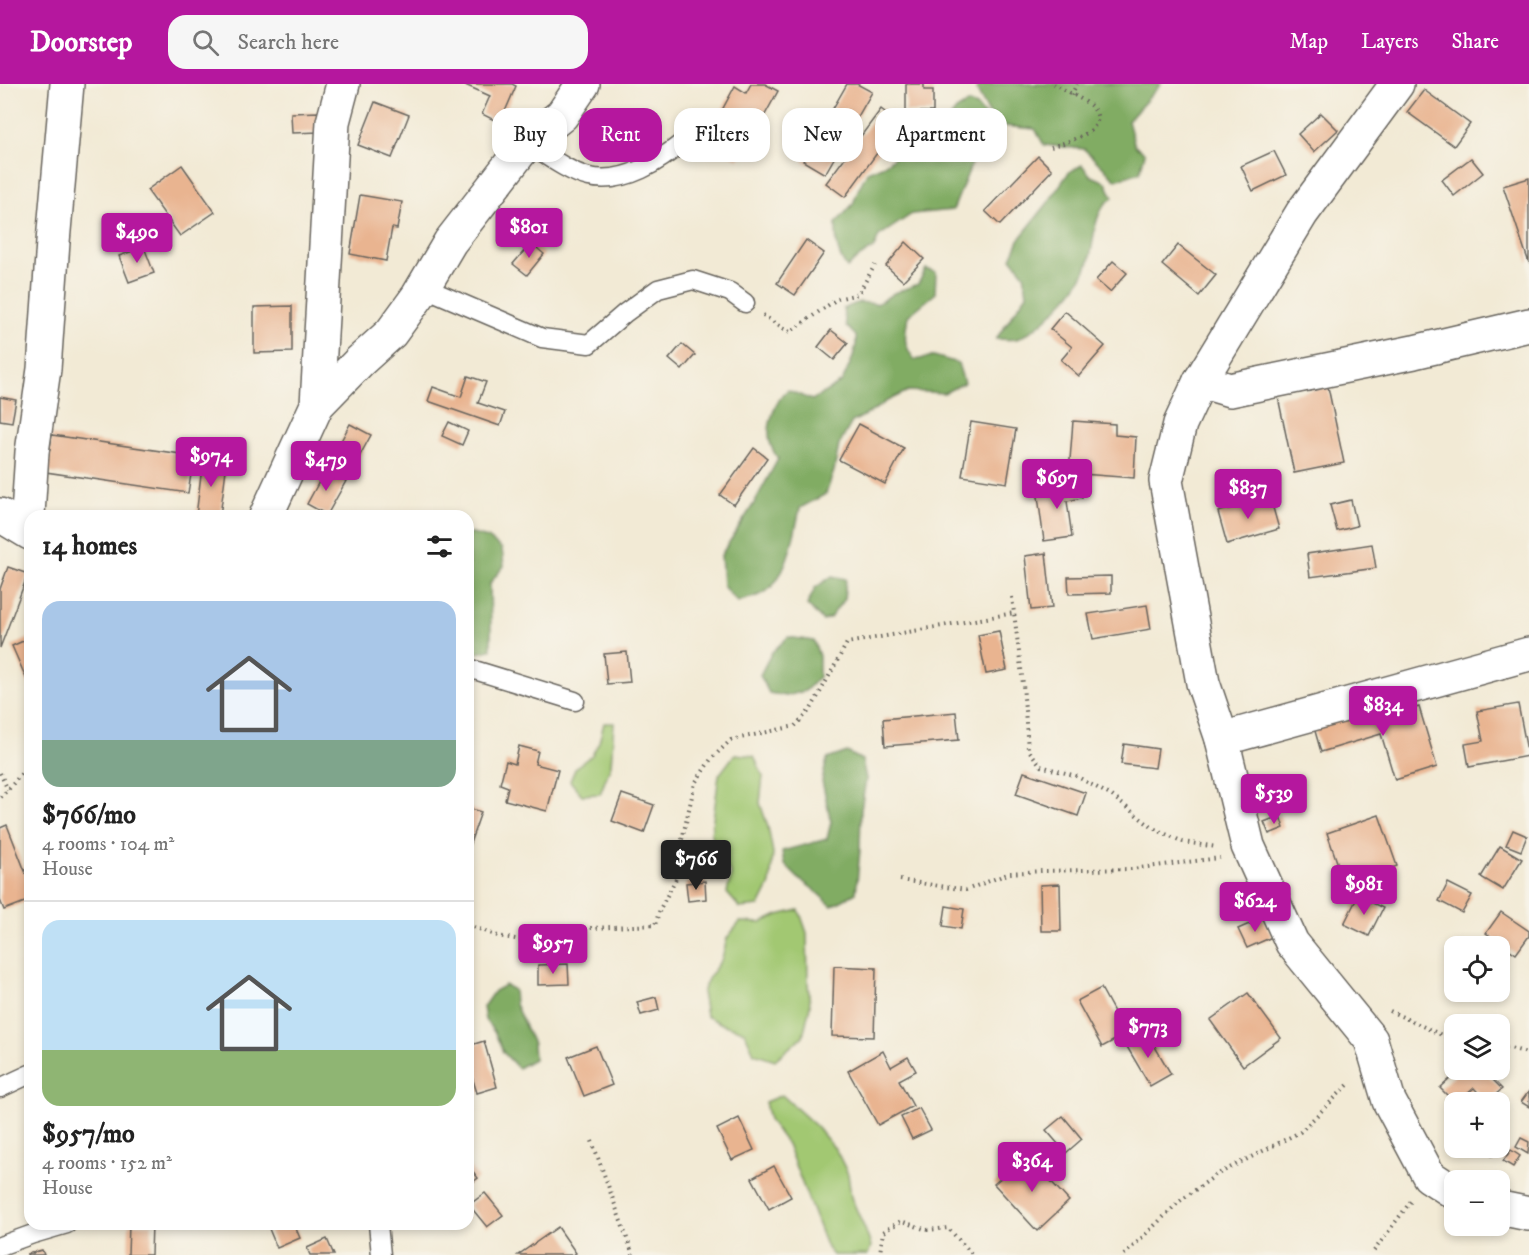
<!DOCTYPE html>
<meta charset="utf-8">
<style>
body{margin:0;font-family:"IM FELL DW Pica",serif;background:#f6f6f6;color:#222;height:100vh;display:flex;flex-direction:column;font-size:22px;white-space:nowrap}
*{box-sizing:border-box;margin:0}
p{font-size:20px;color:#767676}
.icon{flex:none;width:33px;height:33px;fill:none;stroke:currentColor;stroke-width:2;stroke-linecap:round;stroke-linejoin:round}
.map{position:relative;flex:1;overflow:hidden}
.details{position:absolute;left:24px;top:426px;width:450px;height:720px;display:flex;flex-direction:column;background:#fff;border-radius:18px;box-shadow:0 3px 9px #0003}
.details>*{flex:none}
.top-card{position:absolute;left:492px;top:24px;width:570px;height:54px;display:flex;gap:12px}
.buttons{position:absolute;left:1444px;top:852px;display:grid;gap:12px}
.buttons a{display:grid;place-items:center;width:66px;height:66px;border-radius:12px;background:#fff;box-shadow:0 3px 9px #0003;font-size:30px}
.price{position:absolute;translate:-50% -51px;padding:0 14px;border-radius:6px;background:#b5179e;color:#fff;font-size:20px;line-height:39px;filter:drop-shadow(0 2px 3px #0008)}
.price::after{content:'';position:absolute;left:50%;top:36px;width:18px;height:14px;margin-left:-9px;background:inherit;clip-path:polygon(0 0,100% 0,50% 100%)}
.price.on{background:#222;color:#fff}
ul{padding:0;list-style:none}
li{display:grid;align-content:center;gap:12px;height:318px;padding:0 18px}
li+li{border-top:2px solid #e0e0e0}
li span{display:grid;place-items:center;height:186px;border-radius:18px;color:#555}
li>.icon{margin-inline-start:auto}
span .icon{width:108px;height:108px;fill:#fffc;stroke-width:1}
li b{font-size:26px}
h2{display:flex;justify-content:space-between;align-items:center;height:72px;padding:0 18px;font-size:26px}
.chip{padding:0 21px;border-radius:18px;background:#fff;box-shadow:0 3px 9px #0003;font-size:21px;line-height:54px}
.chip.on{background:#b5179e;color:#fff}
header{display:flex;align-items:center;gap:36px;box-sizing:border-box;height:84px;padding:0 30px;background:#b5179e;color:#fff}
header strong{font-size:28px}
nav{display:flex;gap:33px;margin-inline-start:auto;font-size:21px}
.search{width:420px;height:54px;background:#f6f6f6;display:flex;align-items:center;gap:15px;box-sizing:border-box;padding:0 21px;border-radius:18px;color:#767676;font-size:22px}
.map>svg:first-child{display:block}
</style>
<header>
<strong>Doorstep</strong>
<div class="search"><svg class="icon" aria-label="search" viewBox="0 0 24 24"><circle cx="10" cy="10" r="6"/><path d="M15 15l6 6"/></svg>Search here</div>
<nav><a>Map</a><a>Layers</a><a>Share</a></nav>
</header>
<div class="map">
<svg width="1529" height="1171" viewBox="0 0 1529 1171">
<rect width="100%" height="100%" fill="#f7f3e8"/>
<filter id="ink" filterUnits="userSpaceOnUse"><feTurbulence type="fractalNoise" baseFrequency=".0167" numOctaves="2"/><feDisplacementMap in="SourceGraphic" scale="12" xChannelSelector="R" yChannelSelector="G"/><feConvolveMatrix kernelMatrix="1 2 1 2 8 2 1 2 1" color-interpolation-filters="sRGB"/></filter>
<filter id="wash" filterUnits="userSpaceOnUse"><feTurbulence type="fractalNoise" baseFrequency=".008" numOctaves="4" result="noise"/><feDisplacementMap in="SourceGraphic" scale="24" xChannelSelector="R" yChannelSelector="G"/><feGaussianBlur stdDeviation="1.35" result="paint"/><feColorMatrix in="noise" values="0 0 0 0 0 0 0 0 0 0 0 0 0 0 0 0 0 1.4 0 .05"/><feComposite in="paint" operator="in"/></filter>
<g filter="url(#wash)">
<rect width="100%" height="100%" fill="#f2ead5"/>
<g fill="#a2c872" stroke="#5f7247" stroke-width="1.5">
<polygon points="604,639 614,639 611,681 600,710 582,711 570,697 576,683 592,671 599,658"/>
<polygon points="735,670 754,672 763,692 760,719 768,743 773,769 770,800 759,822 740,824 727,809 731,790 722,776 711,750 719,691"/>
<polygon points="799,826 807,849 808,899 810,922 803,952 775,976 754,969 744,947 724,941 706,932 702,908 709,893 722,875 727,854 740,838 761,839 778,831"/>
<polygon points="782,1011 816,1042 836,1066 848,1090 851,1113 865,1145 871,1162 868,1171 833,1171 827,1164 787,1060 769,1036 765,1018"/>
</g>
<g fill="#81ac64" stroke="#4e6440" stroke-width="1.5">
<polygon points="982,0 1161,0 1128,37 1135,62 1145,69 1140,88 1116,96 1084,65 1044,61 1035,45 1004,42 989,29 976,5"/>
<path d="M968,19L977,22L999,49L988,71L972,79L953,126L912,130L879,152L874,164L855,176L847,184C836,169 836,157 836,139L853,120L858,106L867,88L884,81L910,61L942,44L956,26Z"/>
<path d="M1082,81L1091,92L1106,98L1113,114C1110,116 1105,120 1103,123C1093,138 1094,160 1089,177C1083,202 1042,243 1019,254C1013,257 1003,255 996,255L1027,210L1024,190L1011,174L1020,154L1047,120L1069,88Z"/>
<path d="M926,185L936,188L935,210L908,232C905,252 902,260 915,276L934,272L958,279L964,299L944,309L908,307L887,317L871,328L852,338L839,361L834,387L826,410L800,424C795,448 787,495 764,509C756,513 746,515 737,518L723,502L721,471L753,421L778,375C775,370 771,364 770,358C766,342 775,316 788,306L812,316L842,298L853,273L856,261V252L846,242L843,225L859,218L877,220L894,209L918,200Z"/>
<polygon points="468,449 488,454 502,465 504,482 490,499 491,548 491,566 477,569 468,561"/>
<polygon points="832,492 846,495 844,515 830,534 823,537 807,521 815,504"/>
<polygon points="788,553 814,557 819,572 819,593 805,607 786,612 769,609 760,591 772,568"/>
<polygon points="847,668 862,676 866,695 861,726 860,766 856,809 832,822 813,805 798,794 784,780 782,767 827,755 831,738 822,697 827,675"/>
<polygon points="505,901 514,906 515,920 533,960 534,975 518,984 503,968 495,949 485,936 483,923 494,907"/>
</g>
<g id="blocks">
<g fill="#e9b490">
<polygon points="463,0 512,0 516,2 500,39 482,30 490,12"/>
<polygon points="751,0 765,0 778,7 756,47 721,28 735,2 746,9"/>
<polygon points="847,0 857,0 872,8 825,90 803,77"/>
<polygon points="906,0 924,0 924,6 933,6 933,28 906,28"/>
<polygon points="1424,6 1470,40 1454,62 1407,28"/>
<polygon points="375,18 409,31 392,74 358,61"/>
<polygon points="881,25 899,39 845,113 826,99"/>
<polygon points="319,28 320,48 292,49 291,29"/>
<polygon points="1321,29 1338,46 1314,68 1298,50"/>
<polygon points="711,35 749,53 739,75 700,58"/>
<polygon points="1274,67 1286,91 1253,107 1241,82"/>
<polygon points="1038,72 1052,86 1000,141 985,127"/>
<polygon points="1471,74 1483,89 1454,112 1442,96"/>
<polygon points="182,81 215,128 180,152 147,106"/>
<polygon points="1529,94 1529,179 1503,102"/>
<polygon points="360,111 402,118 397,145 392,144 386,177 350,170"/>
<polygon points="806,156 824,169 795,211 777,199"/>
<polygon points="906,158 924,175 903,197 886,182"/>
<polygon points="531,159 544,170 527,191 513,180"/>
<polygon points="1178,161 1216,191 1199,212 1162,181"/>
<polygon points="144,163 154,189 129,198 119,172"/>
<polygon points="1113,177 1127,189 1110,208 1096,196"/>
<polygon points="292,222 292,268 254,269 254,223"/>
<polygon points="1065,227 1105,262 1079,292 1061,276 1072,263 1050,245"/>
<polygon points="831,246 848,259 834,276 818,263"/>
<polygon points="682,260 695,271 682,286 669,275"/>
<polygon points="468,292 486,298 478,319 505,328 500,342 428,317 433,303 461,313"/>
<polygon points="1328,303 1344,379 1294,389 1278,313"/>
<polygon points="0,313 16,316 12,338 0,336"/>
<polygon points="1073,337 1115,340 1115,351 1136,353 1134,394 1069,389"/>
<polygon points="449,338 468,347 462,361 442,352"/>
<polygon points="971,338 1016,345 1007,399 962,392"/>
<polygon points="350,340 371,351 353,384 333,372"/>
<polygon points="859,340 904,364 885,400 839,376"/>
<polygon points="52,351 194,372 188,409 46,388"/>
<polygon points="754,364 767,374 734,421 720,411"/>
<polygon points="203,375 227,378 220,432 196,432"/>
<polygon points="326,385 346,397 327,431 307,420"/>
<polygon points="1080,399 1082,414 1067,417 1072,453 1044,457 1037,405"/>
<polygon points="1270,413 1279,445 1227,460 1218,428"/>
<polygon points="1351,416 1357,442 1337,447 1330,421"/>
<polygon points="1372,460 1376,484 1310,493 1307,470"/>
<polygon points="1046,469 1052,524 1031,526 1025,472"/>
<polygon points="8,483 28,490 0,564 0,505"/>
<polygon points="1111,492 1111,509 1069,510 1068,493"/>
<polygon points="1147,521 1151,545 1093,555 1088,530"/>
<polygon points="999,547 1007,586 986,590 978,551"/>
<polygon points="30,554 30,603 12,562"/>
<polygon points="627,568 630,598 607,600 604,570"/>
<polygon points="1381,620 1385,633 1419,623 1437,683 1395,696 1381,650 1321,668 1313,640"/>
<polygon points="1518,620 1528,672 1469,683 1465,660 1483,657 1477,627"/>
<polygon points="956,628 959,656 885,662 883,635"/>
<polygon points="1124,660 1158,665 1155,684 1121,680"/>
<polygon points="519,662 538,667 535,680 558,686 547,727 505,716 508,703 500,700 506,677 515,680"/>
<polygon points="1024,688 1086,709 1078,732 1016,710"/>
<polygon points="622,710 654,721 644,749 612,737"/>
<polygon points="468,724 481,728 468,765"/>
<polygon points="1379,731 1397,782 1345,801 1327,749"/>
<polygon points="1280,732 1284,744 1269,750 1264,738"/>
<polygon points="7,741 30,800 30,816 4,826 0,816 0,744"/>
<polygon points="1513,746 1527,752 1521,767 1506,761"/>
<polygon points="1500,762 1522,775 1503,806 1481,793"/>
<polygon points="705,797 706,815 688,817 686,799"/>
<polygon points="1448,799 1472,811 1462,829 1439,817"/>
<polygon points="1060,800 1061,847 1041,847 1040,801"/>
<polygon points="1358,812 1383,824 1369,852 1344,840"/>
<polygon points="946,822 964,825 961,845 943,842"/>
<polygon points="1501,828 1529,847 1529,852 1516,870 1486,849"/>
<polygon points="1263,834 1272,853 1247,864 1238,845"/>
<polygon points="568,880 569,900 538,901 538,881"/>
<polygon points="834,882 876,884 874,953 832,952"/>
<polygon points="1101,904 1126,950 1102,963 1077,917"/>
<polygon points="1248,909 1281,954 1243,982 1210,936"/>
<polygon points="656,913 659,926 641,931 637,918"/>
<polygon points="1147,949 1171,990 1150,1002 1126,961"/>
<polygon points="484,957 497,1003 477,1009 468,980 468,962"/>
<polygon points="596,962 612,1001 584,1012 568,973"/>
<polygon points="883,967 891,983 908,973 916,987 899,996 913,1022 878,1041 848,987"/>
<polygon points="1460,986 1483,986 1502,1005 1487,1018 1474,1004 1458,1018 1454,1018 1440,1004"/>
<polygon points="1529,1007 1529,1023 1521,1018"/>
<polygon points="919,1024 931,1046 912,1055 901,1033"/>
<polygon points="1063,1032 1082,1055 1066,1069 1046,1046"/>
<polygon points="739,1034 754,1066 732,1076 717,1045"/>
<polygon points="1521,1054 1529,1058 1528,1070 1516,1063"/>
<polygon points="1489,1064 1492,1064 1497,1067 1492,1072 1486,1068"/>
<polygon points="1511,1066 1520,1072 1513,1083 1503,1077"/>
<polygon points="1027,1071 1069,1117 1037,1147 994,1100"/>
<polygon points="468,1081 478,1094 468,1102"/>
<polygon points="774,1082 791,1113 769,1125 752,1094"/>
<polygon points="485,1109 503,1131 487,1143 469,1121"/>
<polygon points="129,1140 152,1140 151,1171 128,1171"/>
<polygon points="267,1140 294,1140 300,1154 277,1164"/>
<polygon points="558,1143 576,1169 573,1171 518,1171"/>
<polygon points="327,1155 334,1171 310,1171 307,1164"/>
<polygon points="42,1166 44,1171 27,1171 27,1170"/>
</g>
</g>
</g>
<g filter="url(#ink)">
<use href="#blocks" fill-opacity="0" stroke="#67645d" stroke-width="1.5"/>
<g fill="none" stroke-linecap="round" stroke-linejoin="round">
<defs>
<g id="lane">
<path d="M527,59C545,70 568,88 589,93C625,101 660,77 687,55"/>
<polyline points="423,203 542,254 589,260 625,229 658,205 693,196 730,208 745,219"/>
<polyline points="468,584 575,617"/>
<polyline points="0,1004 30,990"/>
<polyline points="378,1140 381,1171"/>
<polyline points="0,1162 33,1150 67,1140"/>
</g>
<g id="street">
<polyline points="1397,0 1302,129 1200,297 1180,340 1166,397 1203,599 1222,655 1248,762 1292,859 1371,956 1389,1017 1429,1092 1455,1109"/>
<polyline points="1200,297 1230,306 1414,268 1529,241"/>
<polyline points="317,321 333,38 343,0"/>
<polyline points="0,431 30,449"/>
<polyline points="266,432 317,321 360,277 391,249 418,212 450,158 527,59 562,31 583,0"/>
<polyline points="27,446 32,368 44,285 53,158 67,0"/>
<polyline points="1222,655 1529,570"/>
<polyline points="1500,1124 1529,1130"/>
</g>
</defs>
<use href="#lane" stroke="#67645d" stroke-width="21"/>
<use href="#street" stroke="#67645d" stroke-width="36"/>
<g stroke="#67645d" stroke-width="4" stroke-dasharray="1.5 4.5" stroke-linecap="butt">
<polyline points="1071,11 1077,0"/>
<path d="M1051,63C1066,58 1115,46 1091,22C1082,14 1065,7 1054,0"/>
<polyline points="763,231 782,244 790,248 837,215 858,210 875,181"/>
<polyline points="1012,513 1023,600 1028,665 1041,682 1076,692 1112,712 1153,744 1183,758 1217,763"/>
<polyline points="0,689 8,706"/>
<polyline points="0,713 8,706 30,679"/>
<polyline points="900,796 966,806 1010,789 1042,787 1131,785 1220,774"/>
<polyline points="468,841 498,852 521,856 556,853 591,844 655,841 660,825 680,787 681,760 695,699 711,675 731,656 795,642 811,625 847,559 1014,529"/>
<polyline points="1390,927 1448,954 1455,955"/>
<polyline points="1500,961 1527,969 1529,968"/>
<polyline points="592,1057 633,1171"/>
<polyline points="1374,1167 1411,1117"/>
<polyline points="881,1171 880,1169 883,1148 901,1137 927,1146 948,1144 973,1171"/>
<polyline points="1124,1171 1180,1117 1216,1091 1300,1048 1350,999"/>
</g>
<use href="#lane" stroke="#fff" stroke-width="18"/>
<use href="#street" stroke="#fff" stroke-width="33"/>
</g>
</g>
</svg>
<div class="buttons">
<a><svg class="icon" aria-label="locate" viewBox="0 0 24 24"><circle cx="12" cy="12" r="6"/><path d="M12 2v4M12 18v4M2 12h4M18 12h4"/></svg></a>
<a><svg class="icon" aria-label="layers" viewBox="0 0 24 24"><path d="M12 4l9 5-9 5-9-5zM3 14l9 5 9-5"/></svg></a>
<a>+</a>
<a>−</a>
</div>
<b class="price" style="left:529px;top:175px">$801</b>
<b class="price" style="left:137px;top:180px">$490</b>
<b class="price" style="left:211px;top:404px">$974</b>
<b class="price" style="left:326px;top:408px">$479</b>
<b class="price" style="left:1057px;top:426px">$697</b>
<b class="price" style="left:1248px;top:436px">$837</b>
<b class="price" style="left:1383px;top:653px">$834</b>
<b class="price" style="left:1274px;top:741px">$539</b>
<b class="price on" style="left:696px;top:807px">$766</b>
<b class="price" style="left:1364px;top:832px">$981</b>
<b class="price" style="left:1255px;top:849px">$624</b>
<b class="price" style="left:553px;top:891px">$957</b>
<b class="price" style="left:1148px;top:975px">$773</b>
<b class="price" style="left:1032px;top:1109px">$364</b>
<div class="top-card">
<a class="chip">Buy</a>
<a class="chip on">Rent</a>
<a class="chip">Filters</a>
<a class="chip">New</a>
<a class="chip">Apartment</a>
</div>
<section class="details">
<h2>14 homes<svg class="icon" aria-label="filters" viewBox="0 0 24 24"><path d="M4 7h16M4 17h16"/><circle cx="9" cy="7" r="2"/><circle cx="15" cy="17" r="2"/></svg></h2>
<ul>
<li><span style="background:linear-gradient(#a9c7e8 75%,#7fa58c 0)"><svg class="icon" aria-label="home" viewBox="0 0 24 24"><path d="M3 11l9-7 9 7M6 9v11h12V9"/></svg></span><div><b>$766/mo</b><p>4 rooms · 104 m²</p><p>House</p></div></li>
<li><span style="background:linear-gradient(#bfe0f5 70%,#8fb573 0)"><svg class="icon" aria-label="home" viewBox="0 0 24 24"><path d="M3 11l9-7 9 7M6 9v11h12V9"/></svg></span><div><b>$957/mo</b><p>4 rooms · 152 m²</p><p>House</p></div></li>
</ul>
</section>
</div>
